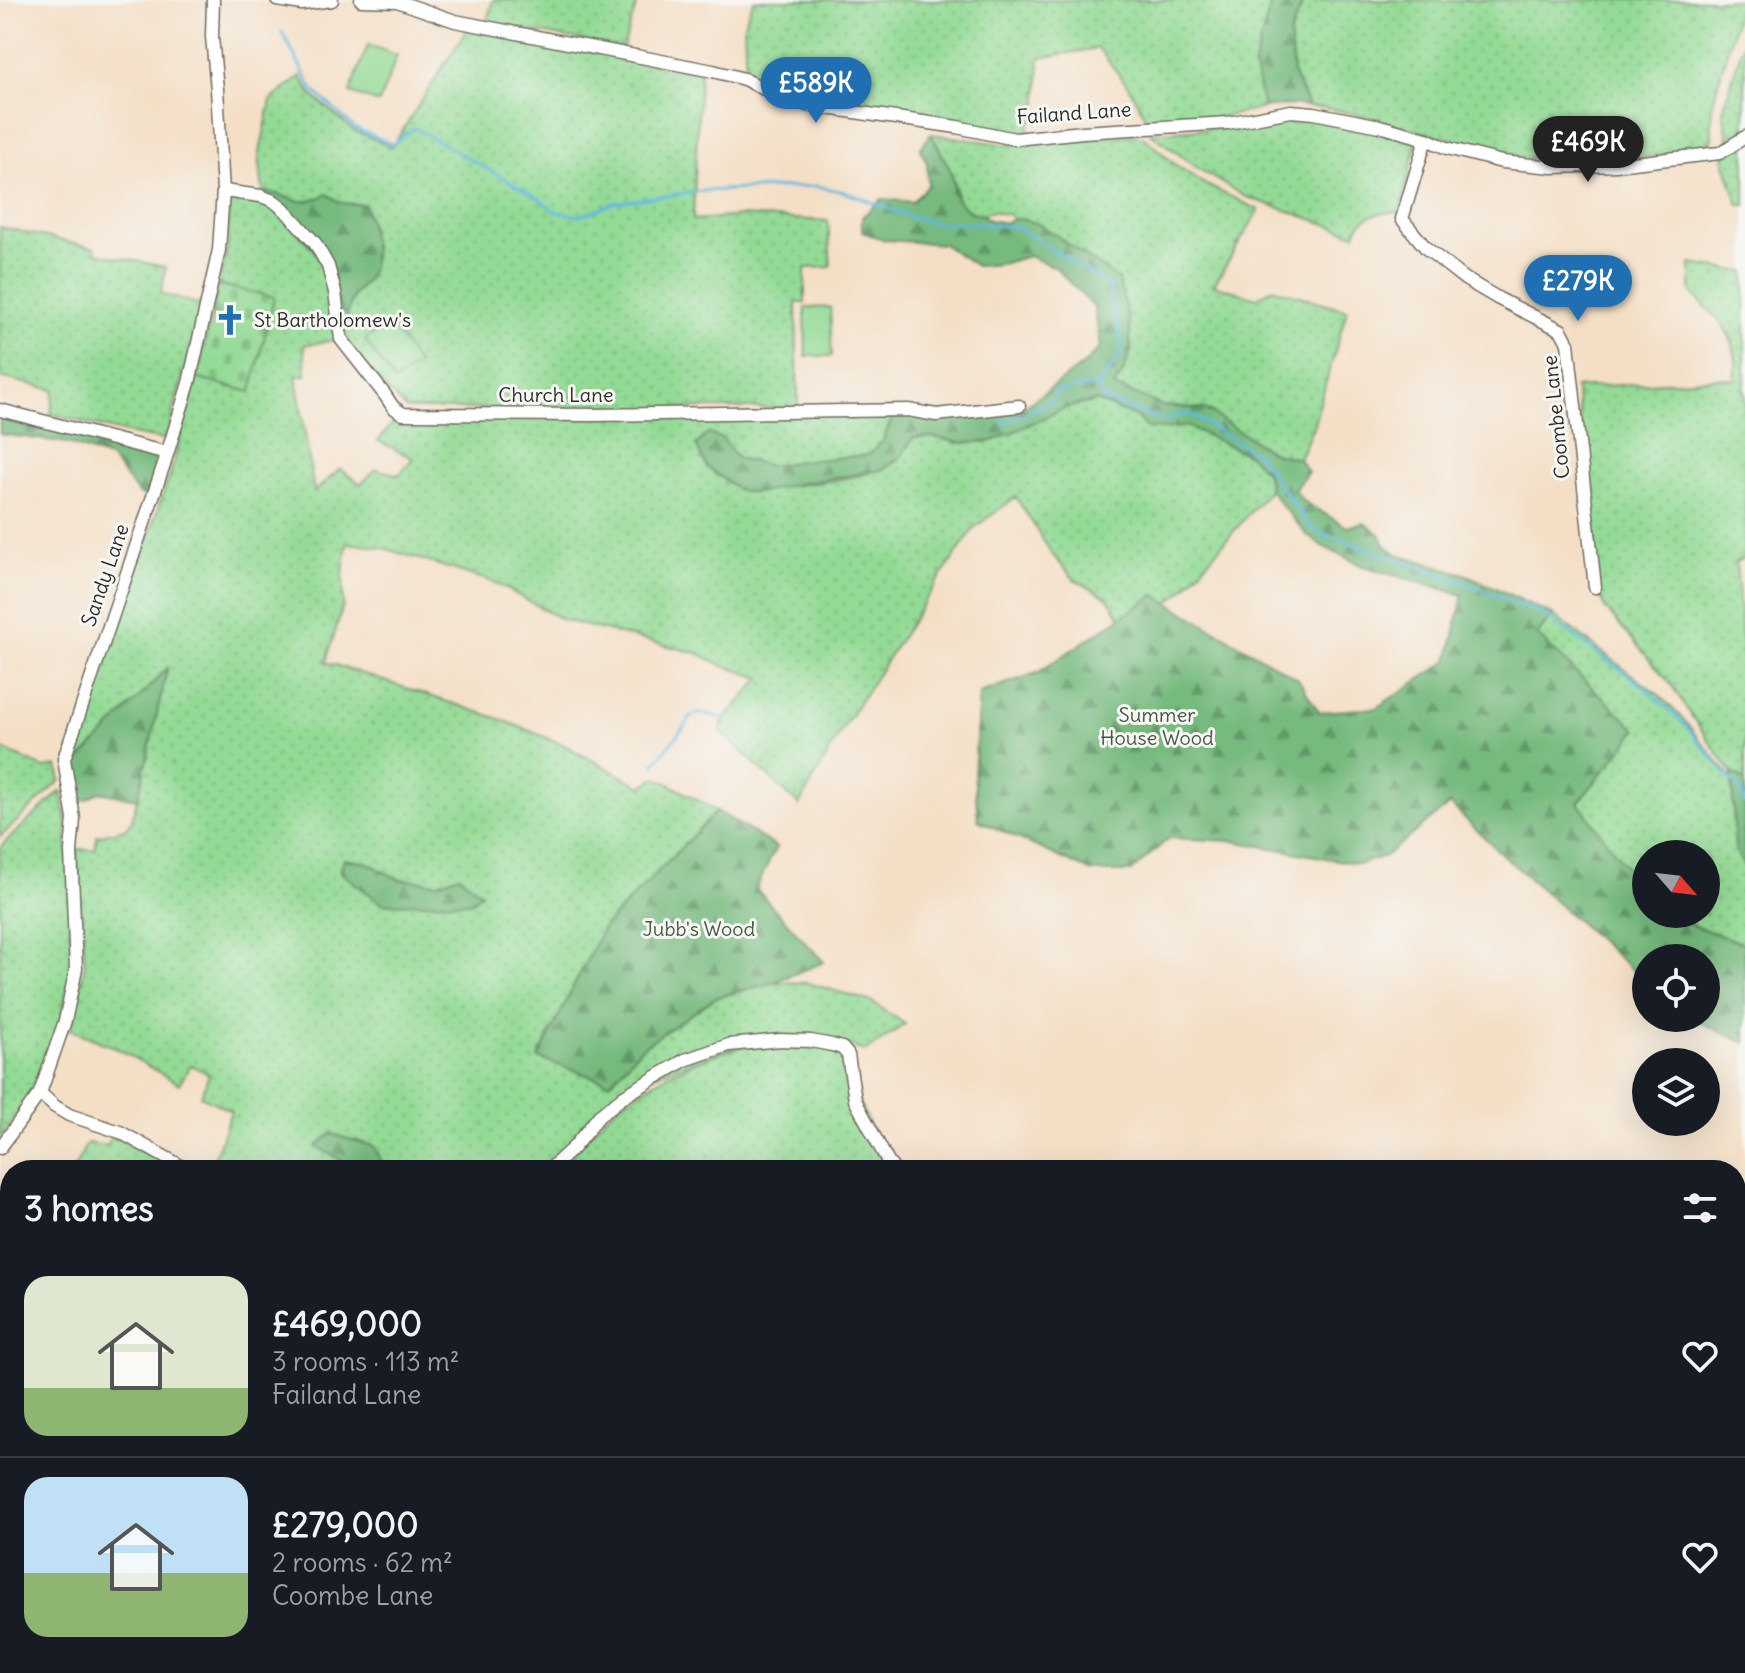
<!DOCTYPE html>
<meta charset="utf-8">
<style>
body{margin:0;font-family:Delius,sans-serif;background:#242831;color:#f1f3f6;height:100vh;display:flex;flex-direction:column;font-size:30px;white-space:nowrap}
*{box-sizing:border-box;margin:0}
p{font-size:26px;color:#9ea1a6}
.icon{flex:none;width:44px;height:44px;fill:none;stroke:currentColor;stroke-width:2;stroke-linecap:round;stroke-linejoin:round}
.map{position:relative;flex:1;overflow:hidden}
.side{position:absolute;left:0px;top:1160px;width:1746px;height:514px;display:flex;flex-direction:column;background:#171b24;border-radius:32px 32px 0 0;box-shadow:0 8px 32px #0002}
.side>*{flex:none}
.needle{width:52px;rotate:118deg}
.tools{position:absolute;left:1632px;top:840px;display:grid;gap:16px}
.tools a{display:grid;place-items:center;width:88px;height:88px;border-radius:50%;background:#171b24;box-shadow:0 8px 32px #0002;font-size:40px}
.price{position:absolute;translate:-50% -68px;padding:0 18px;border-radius:28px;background:#1f6fb2;color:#fff;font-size:26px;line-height:52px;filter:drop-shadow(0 2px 4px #0008)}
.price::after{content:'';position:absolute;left:50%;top:48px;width:24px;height:18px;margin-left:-12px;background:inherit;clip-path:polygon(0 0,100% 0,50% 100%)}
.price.on{background:#222;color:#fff}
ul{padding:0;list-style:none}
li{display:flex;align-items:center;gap:24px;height:200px;padding:0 24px}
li+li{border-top:2px solid #363941}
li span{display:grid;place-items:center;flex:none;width:224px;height:160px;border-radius:24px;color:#555}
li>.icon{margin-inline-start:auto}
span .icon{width:96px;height:96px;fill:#fffc;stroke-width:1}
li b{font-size:34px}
h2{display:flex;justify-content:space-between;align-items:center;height:96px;padding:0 24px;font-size:34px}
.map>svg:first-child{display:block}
</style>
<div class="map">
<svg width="1745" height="1673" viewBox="0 0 1745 1673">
<defs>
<pattern id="grass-dots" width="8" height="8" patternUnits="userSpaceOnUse" patternTransform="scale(2)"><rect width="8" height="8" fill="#93da94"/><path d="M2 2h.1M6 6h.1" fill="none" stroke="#7fbb80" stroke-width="1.8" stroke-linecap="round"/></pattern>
<pattern id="forest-firs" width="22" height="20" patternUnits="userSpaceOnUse" patternTransform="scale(2)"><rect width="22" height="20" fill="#76ba7e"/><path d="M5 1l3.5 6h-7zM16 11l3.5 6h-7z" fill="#619767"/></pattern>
<pattern id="cemetery-stones" width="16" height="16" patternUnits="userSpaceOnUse" patternTransform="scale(2)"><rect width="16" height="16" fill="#93da94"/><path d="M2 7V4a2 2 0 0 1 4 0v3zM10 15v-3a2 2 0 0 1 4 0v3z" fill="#7fbb80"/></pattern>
</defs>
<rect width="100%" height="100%" fill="#f6f6f2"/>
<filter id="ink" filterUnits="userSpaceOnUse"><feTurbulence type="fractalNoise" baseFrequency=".0125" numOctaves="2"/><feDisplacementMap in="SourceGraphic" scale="16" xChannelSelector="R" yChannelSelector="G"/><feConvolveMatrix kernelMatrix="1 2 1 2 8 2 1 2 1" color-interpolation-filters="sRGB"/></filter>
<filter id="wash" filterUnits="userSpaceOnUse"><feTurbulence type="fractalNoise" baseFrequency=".006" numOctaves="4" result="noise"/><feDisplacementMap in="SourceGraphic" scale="32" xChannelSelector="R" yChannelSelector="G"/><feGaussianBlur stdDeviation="1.8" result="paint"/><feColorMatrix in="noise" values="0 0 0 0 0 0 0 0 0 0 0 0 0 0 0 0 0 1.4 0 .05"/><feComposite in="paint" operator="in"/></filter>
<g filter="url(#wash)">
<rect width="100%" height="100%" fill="#f4dfc6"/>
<g fill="url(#grass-dots)" stroke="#5f8260" stroke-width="2" fill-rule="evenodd">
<polygon points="493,0 638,0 623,48 486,23"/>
<polygon points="754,0 1272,0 1254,64 1263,108 1217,118 1149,123 1128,86 1098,48 1040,58 1037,116 1029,123 1029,132 1010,133 790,94 746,75 744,24"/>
<polygon points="1304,0 1741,0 1712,106 1712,139 1708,144 1699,148 1646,157 1556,162 1514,156 1359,115 1325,108 1308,106 1293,73 1290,34"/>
<path d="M467,29L700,72L693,220L741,216L828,221L831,267L805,268V303H796L798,408L406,409C382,384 349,357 341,322L347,318L349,307L354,295L367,280L371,230L365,205L341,203L327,194C297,211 291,193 263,192L259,156L271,100L301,76L311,94L353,130L392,147Z"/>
<polygon points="1745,37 1745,129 1728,139 1723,110"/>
<path d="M1288,118C1332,118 1374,130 1417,141L1400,212C1381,212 1361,213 1355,234L1244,196L1199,169L1150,133L1226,127Z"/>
<path d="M931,134L1008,145L1028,141L1135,135L1144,137L1173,163L1206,185L1259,210L1214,285L1257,298L1273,288L1347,310L1313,427L1299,459L1273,453L1205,409L1163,406L1113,386C1132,362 1131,349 1129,320L1021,219H1013L1008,214C999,214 990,208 983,215C948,208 961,192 949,168C944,156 937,145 931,134Z"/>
<polygon points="1745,143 1745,205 1739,205 1724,161 1725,153"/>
<path d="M229,197L259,200L274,206L313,249L327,274L337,340L304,345L306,375L296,376L314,492L340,469L361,484L376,469L399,475L413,458L378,441L398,417L899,414L892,418L883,441L869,455L802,461L771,466L737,458L723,439L708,434L696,445L707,467L738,490C774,487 873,482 899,459C904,454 908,445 913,438L932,437L961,443L993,441L1065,408L1097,401L1138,418L1147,428L1162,429L1187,426L1251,456L1267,474L1270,489L1185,588L1169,603L1155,595L1121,618L1107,597L1074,579L1052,554L1016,497L974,528L928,596L841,731L799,805L721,732L722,722L761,678L724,666L697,653L563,620L494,582L380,547L347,543L343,574V605L326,662L500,719L562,744L642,787L654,778L664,781L717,811L602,929L610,1083L641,1048L715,998L775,982L809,983L872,1002L905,1024L866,1051L809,1036H766L642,1079L606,1102L565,1148L541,1170H386L374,1146L332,1134L317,1146L358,1170H208L214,1159L231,1111L201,1096L209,1074L191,1065L179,1084L120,1050L70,1029L85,966L77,849L95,850L97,836L125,829L132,820L167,670L70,770L69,760L170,475L196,378L251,392L274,298L219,285L228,246ZM345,859L368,863L398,879L438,883L459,875L471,902L340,871Z"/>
<polygon points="0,227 96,248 96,253 166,267 161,294 202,305 166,440 126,433 51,414 54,390 0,377"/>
<path d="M1691,264L1745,272V385L1742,389L1745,390V558L1736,562L1745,673V780L1732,773L1684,705L1671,684L1605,608L1599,594L1594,525L1576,388L1721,378L1735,380C1741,334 1720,322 1691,292Z"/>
<polygon points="1553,615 1659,695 1683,719 1732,779 1735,849 1745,868 1745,944 1661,914 1706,914 1706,854 1646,854 1646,894 1578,803 1537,635"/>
<polygon points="0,748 44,768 57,766 61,780 0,837"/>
<polygon points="61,791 66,816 72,962 61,1020 35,1092 0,1137 0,847"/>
<path d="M810,1045L833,1050L845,1057L846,1072L889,1170H558C574,1154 587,1136 603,1120C633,1088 700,1056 743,1047C762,1043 789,1045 810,1045Z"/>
<polygon points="111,1134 179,1170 73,1170 87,1143 108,1146"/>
<polygon points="0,1275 10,1281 10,1548 0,1527"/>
<polygon points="238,1664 530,1664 538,1673 242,1673"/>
<polygon points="805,1664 898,1664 908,1673 798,1673"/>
</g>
<g fill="url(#forest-firs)" stroke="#507254" stroke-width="2">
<polygon points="1272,0 1304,0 1290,34 1293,73 1308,106 1287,105 1263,108 1254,64"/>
<polygon points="931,134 951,171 956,199 970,212 983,215 989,220 1006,223 1013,219 1021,219 1041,225 1118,279 1129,320 1131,351 1121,376 1114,386 1163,406 1205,409 1273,453 1299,459 1308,472 1294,490 1303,501 1347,527 1364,523 1380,534 1385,545 1397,554 1465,574 1553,615 1537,635 1637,730 1578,803 1646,894 1646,914 1661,914 1745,944 1745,1043 1691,1018 1706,1018 1706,958 1646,958 1646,982 1505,857 1450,804 1385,856 1359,864 1233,841 1169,838 1131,872 1092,872 978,820 974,774 979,693 1037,673 1155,595 1298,679 1319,712 1376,708 1448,661 1463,595 1363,566 1322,546 1306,534 1279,502 1270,489 1267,474 1251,456 1187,426 1162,429 1147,428 1138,418 1096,401 1065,408 993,441 961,443 932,437 913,438 900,458 881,470 797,484 758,493 738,490 707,467 696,445 708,433 723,439 737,458 771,466 802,461 869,455 883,441 892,418 899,414 1020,410 1083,365 1101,347 1094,307 1055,267 1029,256 1000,264 976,266 943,244 886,240 862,232 862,217 882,199 912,202 928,185 927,162 920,149"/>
<path d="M263,192C291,193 297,211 327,194L341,203L365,205C370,228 380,258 367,280C363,285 358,289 354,294C350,302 348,310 347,319L341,322L331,266Z"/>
<polygon points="0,414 161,456 146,496 139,494 111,459 68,443 0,434"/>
<polygon points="167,668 138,799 99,792 86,800 74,797 70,770"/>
<polygon points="1732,773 1745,780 1745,868 1735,849"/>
<polygon points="717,811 776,847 756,889 824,962 774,982 715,998 641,1048 610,1083 538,1058 602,929"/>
<polygon points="344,859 368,863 398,879 438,883 459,875 481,893 471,902 383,904 340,872"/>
<polygon points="331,1134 374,1146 386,1170 358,1170 316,1146"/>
<polygon points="0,1527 10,1548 10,1664 66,1664 70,1673 0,1673"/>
</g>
<polygon fill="url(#cemetery-stones)" stroke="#5f8260" stroke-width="2" points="219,285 274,297 251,392 196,378"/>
<g fill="#93da94" stroke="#5f8260" stroke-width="2">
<polygon points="368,45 397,55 379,103 350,93"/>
<polygon points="830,307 832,356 806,356 805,308"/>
<polygon points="390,323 418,365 394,381 365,340"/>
</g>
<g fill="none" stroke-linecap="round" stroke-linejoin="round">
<g stroke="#61b9de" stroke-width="3">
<polyline points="282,32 313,90 355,128 392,144 415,128 537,197 556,212 579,216 617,202 703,191 817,186 845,192 908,216 935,223 987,224 1017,227 1111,287 1109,302 1119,326 1122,353 1098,385 1104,400 1163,420 1189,413 1257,454 1313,530 1465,583 1543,614 1642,685 1686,726 1717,763"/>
<polyline points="1002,424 1053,401 1055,392 1098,385"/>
<polyline points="654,765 693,715 700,713 726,718"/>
<polyline points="1721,769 1740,789 1745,803"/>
</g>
</g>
</g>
<g filter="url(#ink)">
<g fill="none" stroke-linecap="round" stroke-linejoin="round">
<defs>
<g id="minor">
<polyline points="277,0 302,4 332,0"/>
<polyline points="361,0 397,1 455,21 713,71 744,79 764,89 807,105 957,127 1015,139 1083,132 1228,123 1291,111 1314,113 1380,126 1426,139 1447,148 1502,162 1552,167 1616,165 1720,153 1745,137"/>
<polyline points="1426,139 1402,219 1426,248 1447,265 1465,279 1499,299 1561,330 1568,343 1595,587"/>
<polyline points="223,191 261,196 274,201 284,209 315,243 328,266 335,292 341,339 385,395 393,407 403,414 593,415 908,410 936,415 1019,406"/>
<polyline points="0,410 167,453"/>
<polyline points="40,1093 54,1106 69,1115 120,1132 188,1170"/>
<polyline points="0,1148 40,1093 65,1021 76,969 71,851 74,819 64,759 164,464 189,383 219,250 223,191 217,89 212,37 213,0"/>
<polyline points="549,1170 574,1147 599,1116 624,1096 685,1060 729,1045 780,1040 811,1041 832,1045 842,1048 848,1055 855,1100 888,1162 894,1170"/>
<polyline points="1059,1673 1064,1664"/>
</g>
<g id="major">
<polyline points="1736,1615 1745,1609"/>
<polyline points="1654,1673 1666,1664"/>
</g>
</defs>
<use href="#minor" stroke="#716a61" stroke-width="15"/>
<use href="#major" stroke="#716a61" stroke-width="19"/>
<use href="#minor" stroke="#fff" stroke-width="12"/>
<use href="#major" stroke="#fabc8b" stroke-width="16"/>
</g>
</g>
<defs>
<symbol id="church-bare" viewBox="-9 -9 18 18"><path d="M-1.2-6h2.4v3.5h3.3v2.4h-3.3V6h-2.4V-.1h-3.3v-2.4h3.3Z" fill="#1f6fb2" stroke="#f6f6f2" stroke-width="2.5" paint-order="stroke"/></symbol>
</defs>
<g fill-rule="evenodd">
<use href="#church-bare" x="208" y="298" width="44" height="44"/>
</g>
<g text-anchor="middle" stroke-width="6" stroke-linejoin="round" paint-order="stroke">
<g font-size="20" fill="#2b2b2b" stroke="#f6f6f2">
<text transform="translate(1074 113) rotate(-4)" y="7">Failand Lane</text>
<text x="556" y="402">Church Lane</text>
<text transform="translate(1556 417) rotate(-96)" y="7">Coombe Lane</text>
<text transform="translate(105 575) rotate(-71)" y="7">Sandy Lane</text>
</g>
<g font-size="20" fill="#2b2b2b" stroke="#f6f6f2" text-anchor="start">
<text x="254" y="327">St Bartholomew's</text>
</g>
<g font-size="20" fill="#455745" stroke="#f6f6f2">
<text x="1157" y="722">Summer<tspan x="1157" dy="23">House Wood</tspan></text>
<text x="699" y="936">Jubb's Wood</text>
</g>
</g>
</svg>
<div class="tools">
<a><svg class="needle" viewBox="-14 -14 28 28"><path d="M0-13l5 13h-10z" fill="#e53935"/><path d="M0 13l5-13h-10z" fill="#9ea1a6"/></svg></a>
<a><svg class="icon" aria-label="locate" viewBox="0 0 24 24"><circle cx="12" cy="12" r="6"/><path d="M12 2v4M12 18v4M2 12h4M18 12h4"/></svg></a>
<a><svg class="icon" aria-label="layers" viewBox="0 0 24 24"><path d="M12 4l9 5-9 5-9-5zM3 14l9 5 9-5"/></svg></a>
</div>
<b class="price" style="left:816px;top:125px">£589K</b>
<b class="price on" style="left:1588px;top:184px">£469K</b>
<b class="price" style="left:1578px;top:323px">£279K</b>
<section class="side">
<h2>3 homes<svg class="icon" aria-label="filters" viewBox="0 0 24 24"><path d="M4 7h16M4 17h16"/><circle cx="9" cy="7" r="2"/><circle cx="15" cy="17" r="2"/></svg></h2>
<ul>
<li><span style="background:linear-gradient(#dfe7d0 70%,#8fb573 0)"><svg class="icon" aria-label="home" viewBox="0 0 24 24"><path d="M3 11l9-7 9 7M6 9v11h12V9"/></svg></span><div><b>£469,000</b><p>3 rooms · 113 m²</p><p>Failand Lane</p></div><svg class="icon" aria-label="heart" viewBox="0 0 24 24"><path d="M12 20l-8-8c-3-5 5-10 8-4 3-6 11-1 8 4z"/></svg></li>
<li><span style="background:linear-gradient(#bfe0f5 60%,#8fb573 0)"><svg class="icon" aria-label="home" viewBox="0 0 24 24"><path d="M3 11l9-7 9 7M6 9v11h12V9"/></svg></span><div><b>£279,000</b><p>2 rooms · 62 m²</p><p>Coombe Lane</p></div><svg class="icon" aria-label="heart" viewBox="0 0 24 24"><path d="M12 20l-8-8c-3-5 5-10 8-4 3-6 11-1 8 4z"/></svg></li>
</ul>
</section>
</div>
